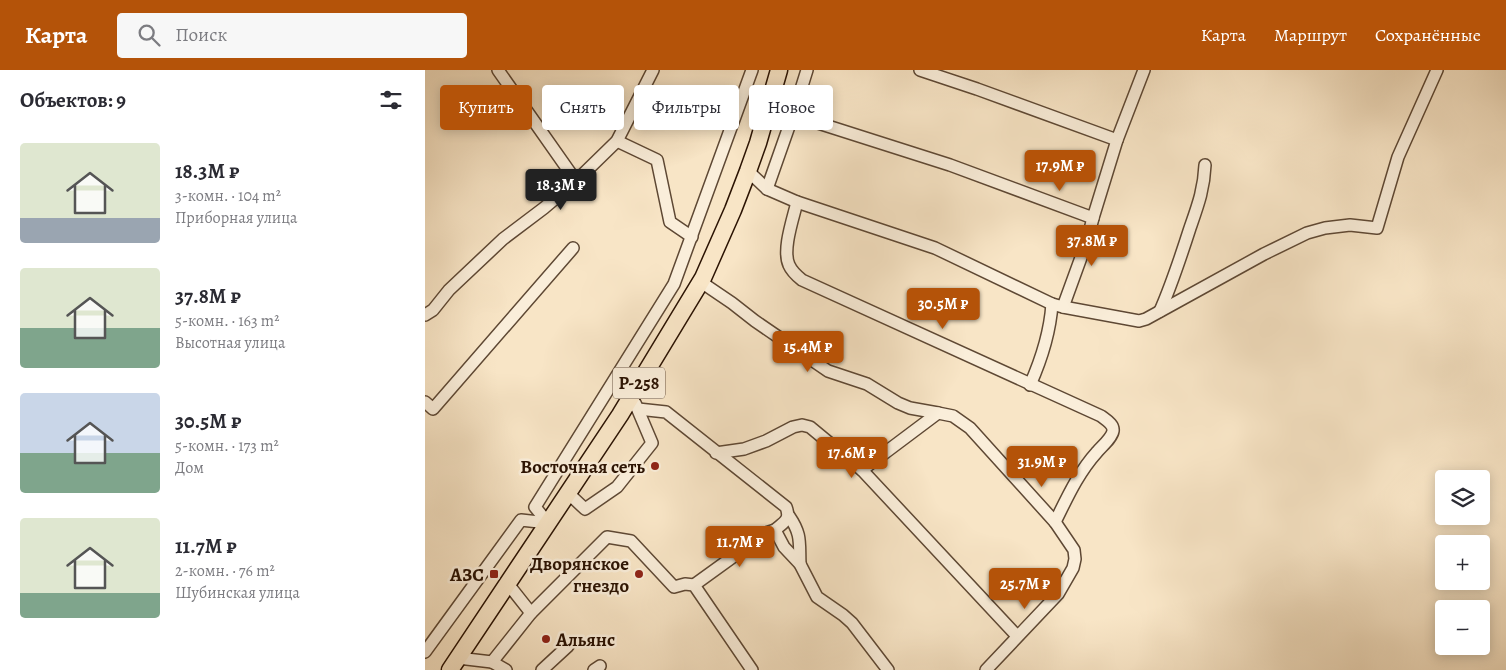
<!DOCTYPE html>
<html lang="ru">
<meta charset="utf-8">
<style>
body{margin:0;font-family:Alegreya,serif;background:#f7f7f7;color:#2b2b33;height:100vh;display:flex;flex-direction:column;font-size:19px;white-space:nowrap}
*{box-sizing:border-box;margin:0}
p{font-size:16px;color:#7c7c81}
.icon{flex:none;width:28px;height:28px;fill:none;stroke:currentColor;stroke-width:2;stroke-linecap:round;stroke-linejoin:round}
.map{position:relative;flex:1;overflow:hidden}
.panel{display:flex;flex-direction:column;background:#fff;width:425px}
.panel>*{flex:none}
.hud{position:absolute;left:15px;top:15px;width:475px;height:45px;display:flex;gap:10px}
.controls{position:absolute;left:1010px;top:400px;display:grid;gap:10px}
.controls a{display:grid;place-items:center;width:55px;height:55px;border-radius:5px;background:#fff;box-shadow:0 2px 12px #0003;font-size:25px}
.price{position:absolute;translate:-50% -42px;padding:0 11px;border-radius:5px;background:#b45309;color:#fff;font-size:16px;line-height:32px;filter:drop-shadow(0 1px 2px #0008)}
.price::after{content:'';position:absolute;left:50%;top:30px;width:15px;height:11px;margin-left:-8px;background:inherit;clip-path:polygon(0 0,100% 0,50% 100%)}
.price.current{background:#222;color:#fff}
ul{padding:0;list-style:none}
li{display:flex;align-items:center;gap:15px;height:125px;padding:0 20px}
li span{display:grid;place-items:center;flex:none;width:140px;height:100px;border-radius:5px;color:#555}
li>.icon{margin-inline-start:auto}
span .icon{width:60px;height:60px;fill:#fffc;stroke-width:1}
li b{font-size:21px}
h2{display:flex;justify-content:space-between;align-items:center;height:60px;padding:0 20px;font-size:21px}
.chip{padding:0 18px;border-radius:5px;background:#fff;box-shadow:0 2px 12px #0003;font-size:18px;line-height:45px}
.chip.current{background:#b45309;color:#fff}
header{display:flex;align-items:center;gap:30px;box-sizing:border-box;height:70px;padding:0 25px;background:#b45309;color:#fff}
header strong{font-size:24px}
nav{display:flex;gap:28px;margin-inline-start:auto;font-size:18px}
.search{width:350px;height:45px;background:#f7f7f7;display:flex;align-items:center;gap:12px;box-sizing:border-box;padding:0 18px;border-radius:5px;color:#7c7c81;font-size:19px}
main{display:flex;flex:1;min-height:0}
.map>svg:first-child{display:block}
</style>
<header>
<strong>Карта</strong>
<div class="search"><svg class="icon" aria-label="search" viewBox="0 0 24 24"><circle cx="10" cy="10" r="6"/><path d="M15 15l6 6"/></svg>Поиск</div>
<nav><a>Карта</a><a>Маршрут</a><a>Сохранённые</a></nav>
</header>
<main>
<section class="panel">
<h2>Объектов: 9<svg class="icon" aria-label="filters" viewBox="0 0 24 24"><path d="M4 7h16M4 17h16"/><circle cx="9" cy="7" r="2"/><circle cx="15" cy="17" r="2"/></svg></h2>
<ul>
<li><span style="background:linear-gradient(#dfe7d0 75%,#9aa5b1 0)"><svg class="icon" aria-label="home" viewBox="0 0 24 24"><path d="M3 11l9-7 9 7M6 9v11h12V9"/></svg></span><div><b>18.3M ₽</b><p>3-комн. · 104 m²</p><p>Приборная улица</p></div></li>
<li><span style="background:linear-gradient(#dfe7d0 60%,#7fa58c 0)"><svg class="icon" aria-label="home" viewBox="0 0 24 24"><path d="M3 11l9-7 9 7M6 9v11h12V9"/></svg></span><div><b>37.8M ₽</b><p>5-комн. · 163 m²</p><p>Высотная улица</p></div></li>
<li><span style="background:linear-gradient(#c9d6e8 60%,#7fa58c 0)"><svg class="icon" aria-label="home" viewBox="0 0 24 24"><path d="M3 11l9-7 9 7M6 9v11h12V9"/></svg></span><div><b>30.5M ₽</b><p>5-комн. · 173 m²</p><p>Дом</p></div></li>
<li><span style="background:linear-gradient(#dfe7d0 75%,#7fa58c 0)"><svg class="icon" aria-label="home" viewBox="0 0 24 24"><path d="M3 11l9-7 9 7M6 9v11h12V9"/></svg></span><div><b>11.7M ₽</b><p>2-комн. · 76 m²</p><p>Шубинская улица</p></div></li>
</ul>
</section>
<div class="map">
<svg width="1081" height="600" viewBox="0 0 1081 600">
<rect width="100%" height="100%" fill="#f8e5c6"/>
<filter id="stains"><feTurbulence type="fractalNoise" baseFrequency=".004" numOctaves="4"/><feColorMatrix values="0 0 0 0 .2 0 0 0 0 .09 0 0 0 0 .02 0 0 0 .5 -.17"/></filter>
<radialGradient id="worn" r=".72"><stop offset=".6" stop-color="#630" stop-opacity="0"/><stop offset="1" stop-color="#630" stop-opacity=".3"/></radialGradient>
<g fill="none" stroke-linecap="round" stroke-linejoin="round">
<defs>
<g id="minor">
<polyline points="73,0 151,111"/>
<polyline points="368,45 525,95 668,148 692,70 552,19 495,0"/>
<polyline points="692,70 719,0"/>
<polyline points="192,71 232,90 245,152 267,167"/>
<polyline points="323,101 342,119 372,132 510,178 627,234 638,237 714,251 721,249 839,184 882,163 900,158 925,155 952,158 973,87 1012,0"/>
<polyline points="342,119 368,45 382,0"/>
<path d="M372,132C368,149 357,180 364,195C367,202 372,206 377,210L676,346C681,350 689,354 688,361C687,368 677,376 672,382C653,403 642,428 630,452"/>
<polyline points="276,212 307,233 330,251 403,301 442,314 473,333 485,338 513,343"/>
<polyline points="638,237 662,171 668,148"/>
<path d="M735,241C747,214 756,186 765,158C773,135 779,119 780,95"/>
<polyline points="0,245 8,240 24,220 78,169 119,138 151,111 192,71 228,0"/>
<path d="M605,315C617,288 625,263 627,234"/>
<polyline points="0,332 8,339 148,178"/>
<path d="M213,339L241,342L361,437C366,450 359,452 350,460L359,477L375,494L392,527L418,545L427,553L463,600"/>
<polyline points="291,383 319,379 341,371 368,357 377,355 385,357 437,400 513,343 528,346 545,358 630,452 649,480 650,489 648,498 633,524 561,600"/>
<polyline points="437,400 592,566"/>
<polyline points="143,423 160,439 192,417 227,373 210,333"/>
<path d="M364,446C377,465 374,472 375,494"/>
<polyline points="123,453 110,437 249,214 327,0"/>
<polyline points="83,514 106,543"/>
<polyline points="269,515 341,463 350,460"/>
<polyline points="0,582 96,450 123,453"/>
<polyline points="33,588 67,592"/>
<polyline points="81,600 67,592 106,543 182,467 206,471 249,517 260,514 269,515 327,600"/>
<polyline points="117,600 143,576"/>
<polyline points="169,600 175,596"/>
</g>
<polyline id="highway" points="25,600 195,345 278,208 308,140 323,101 333,73 354,0"/>
</defs>
<use href="#minor" stroke="#5e4834" stroke-width="14"/>
<use href="#highway" stroke="#2b1303" stroke-width="19"/>
<use href="#minor" stroke="#faeeda" stroke-width="11"/>
<use href="#highway" stroke="#f8e5c6" stroke-width="16"/>
</g>
<g fill="#8f2418" stroke="#faeeda" stroke-width="2">
<circle cx="230" cy="396" r="5"/>
<rect x="64" y="499" width="10" height="10" rx="2.5"/>
<circle cx="214" cy="504" r="5"/>
<circle cx="121" cy="569" r="5"/>
</g>
<g text-anchor="middle" stroke-width="5" stroke-linejoin="round" paint-order="stroke">
<rect fill="#faeeda" stroke="#695544" stroke-width="1" x="188" y="297.5" width="52" height="31" rx="4"/>
<g font-size="18" font-weight="bold" fill="#2b1303">
<text x="214" y="319">Р-258</text>
</g>
<g font-size="19" font-weight="bold" fill="#2b1303" stroke="#faeeda" text-anchor="end">
<text x="220" y="403">Восточная сеть</text>
<text x="204" y="500">Дворянское<tspan x="204" dy="22">гнездо</tspan></text>
<text x="59" y="511">АЗС</text>
<text x="131" y="576" text-anchor="start">Альянс</text>
</g>
</g>
<rect width="100%" height="100%" filter="url(#stains)"/>
<rect width="100%" height="100%" fill="url(#worn)"/>
</svg>
<div class="controls">
<a><svg class="icon" aria-label="layers" viewBox="0 0 24 24"><path d="M12 4l9 5-9 5-9-5zM3 14l9 5 9-5"/></svg></a>
<a>+</a>
<a>−</a>
</div>
<b class="price" style="left:635px;top:122px">17.9M ₽</b>
<b class="price current" style="left:136px;top:141px">18.3M ₽</b>
<b class="price" style="left:667px;top:197px">37.8M ₽</b>
<b class="price" style="left:518px;top:260px">30.5M ₽</b>
<b class="price" style="left:383px;top:303px">15.4M ₽</b>
<b class="price" style="left:427px;top:409px">17.6M ₽</b>
<b class="price" style="left:617px;top:418px">31.9M ₽</b>
<b class="price" style="left:315px;top:498px">11.7M ₽</b>
<b class="price" style="left:600px;top:540px">25.7M ₽</b>
<div class="hud">
<a class="chip current">Купить</a>
<a class="chip">Снять</a>
<a class="chip">Фильтры</a>
<a class="chip">Новое</a>
</div>
</div>
</main>
